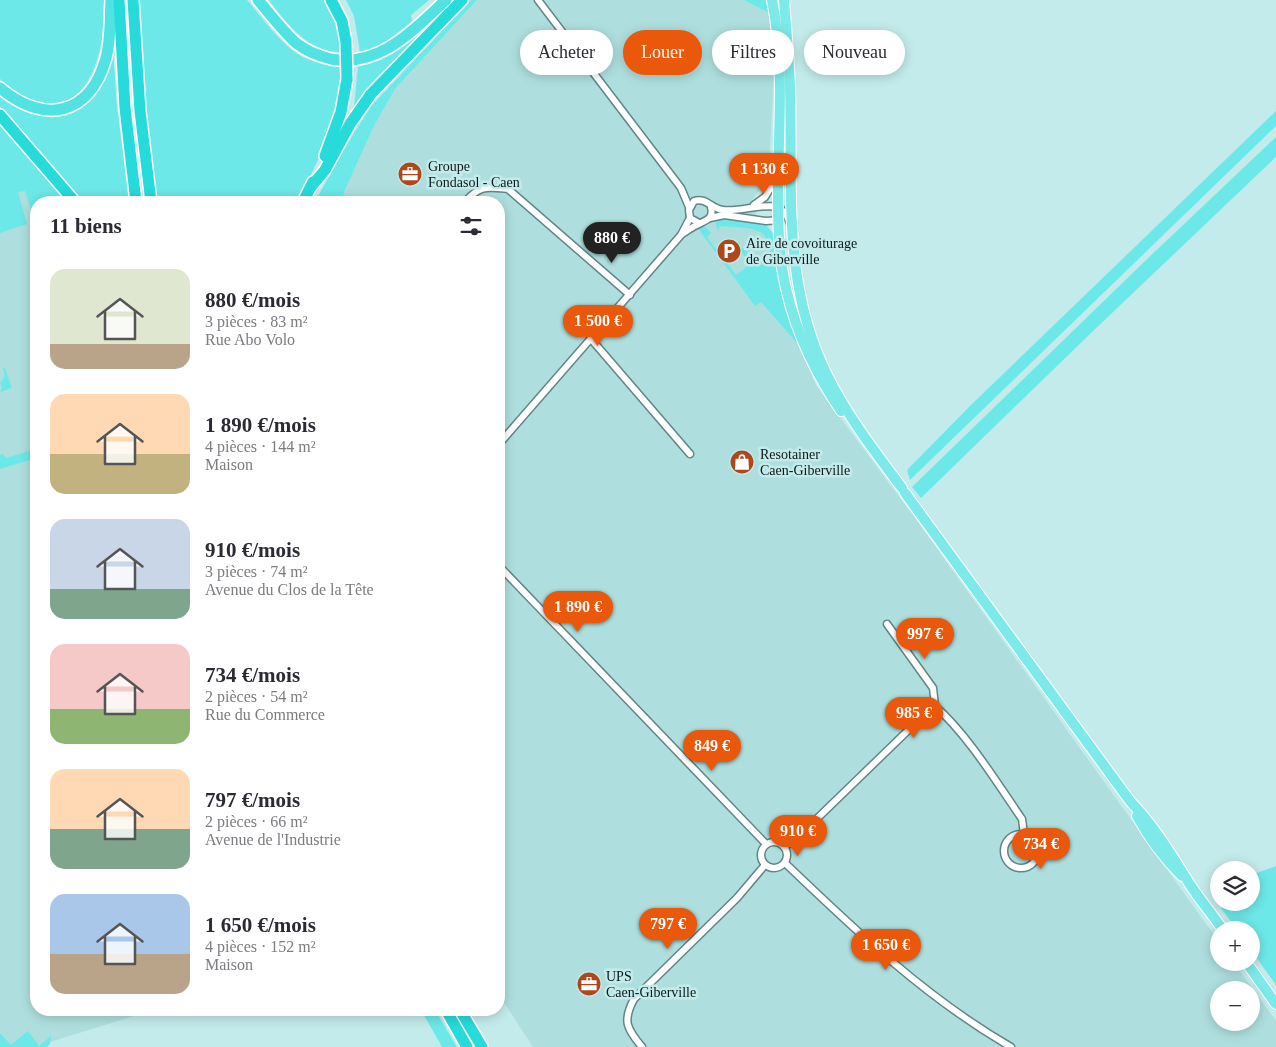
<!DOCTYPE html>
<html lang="fr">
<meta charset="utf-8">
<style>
body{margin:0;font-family:Georgia,serif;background:#f7f7f7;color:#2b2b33;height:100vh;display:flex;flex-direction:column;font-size:19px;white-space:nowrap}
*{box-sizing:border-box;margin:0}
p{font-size:16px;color:#7c7c81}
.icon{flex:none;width:28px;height:28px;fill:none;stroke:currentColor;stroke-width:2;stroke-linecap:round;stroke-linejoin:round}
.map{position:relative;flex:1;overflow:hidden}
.sheet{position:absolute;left:30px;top:196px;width:475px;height:820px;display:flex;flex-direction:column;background:#fff;border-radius:20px;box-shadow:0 2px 12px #0003}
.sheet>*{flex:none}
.guide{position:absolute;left:520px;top:30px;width:475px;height:45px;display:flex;gap:10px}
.tools{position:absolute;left:1210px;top:861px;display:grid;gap:10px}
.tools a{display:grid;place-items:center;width:50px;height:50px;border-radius:50%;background:#fff;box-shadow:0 2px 12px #0003;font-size:25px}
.price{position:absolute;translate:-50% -42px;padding:0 11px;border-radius:18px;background:#ea580c;color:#fff;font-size:16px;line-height:32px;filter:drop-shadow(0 1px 2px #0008)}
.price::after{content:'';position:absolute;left:50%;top:30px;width:15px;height:11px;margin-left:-8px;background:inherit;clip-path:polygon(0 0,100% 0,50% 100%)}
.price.selected{background:#222;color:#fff}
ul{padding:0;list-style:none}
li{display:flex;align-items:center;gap:15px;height:125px;padding:0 20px}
li span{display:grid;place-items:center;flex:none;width:140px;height:100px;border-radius:15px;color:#555}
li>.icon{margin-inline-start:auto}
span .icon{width:60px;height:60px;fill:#fffc;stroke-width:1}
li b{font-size:21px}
h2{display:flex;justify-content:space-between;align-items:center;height:60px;padding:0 20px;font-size:21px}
.chip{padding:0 18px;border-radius:22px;background:#fff;box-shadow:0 2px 12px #0003;font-size:18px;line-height:45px}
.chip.selected{background:#ea580c;color:#fff}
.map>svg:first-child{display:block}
</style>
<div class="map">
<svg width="1276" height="1047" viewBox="0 0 1276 1047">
<rect width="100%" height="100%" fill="#c4ebeb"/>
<g fill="#aedfde" fill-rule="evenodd">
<path d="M477,0H744L769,13L774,77L769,166L767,180L752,200L759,224L766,228L785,313L816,385L912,514L1219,942V962L1234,963L1274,1018L1276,1021V1047H533L499,995V202H341L345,190L373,128L395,89ZM1219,990H1251V1022H1219Z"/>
<polygon points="0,131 36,202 36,1010 153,1010 34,1047 0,1047"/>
</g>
<g fill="#6de8e8">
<path d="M0,0H104C103,19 104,38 98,57C82,113 39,118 0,79Z"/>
<path d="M139,0H247C264,19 281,46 305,58C317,63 329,66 342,68C342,115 318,162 297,202H156L146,121Z"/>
<path d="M269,0H327L335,12L343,52C337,52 329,52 323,49C300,41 283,19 269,0Z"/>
<path d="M346,0H429L411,15L412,21C396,34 381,48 360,52L354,16Z"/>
<path d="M453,0H456L354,107L358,67C398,53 423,28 453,0Z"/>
<polygon points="471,0 477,0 395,89 373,128 345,190 341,202 315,202 339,157 371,106"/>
<polygon points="744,0 766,0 769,13"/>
<polygon points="113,50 117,106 129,202 81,202 50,163 0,107 0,91 27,109 76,106"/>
<polygon points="1276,111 1276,126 910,480 907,470 971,405"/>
<polygon points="0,122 69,202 36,202 36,221 35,221 25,191 18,192 27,224 0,233"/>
<polygon points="1276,137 1276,157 1091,333 921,498 912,487 1144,262"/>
<path d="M724,218L766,225L773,233L806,353L761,302L755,306L697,227H706L711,233L707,237L736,275L750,264L735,243L729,247L727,244L728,241L740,242L739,247L748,249L750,243L753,244L755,249L750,250V256H755L756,260L764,259V255L770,254C769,249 769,242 766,238C759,225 733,228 720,226L718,231L715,222Z"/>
<path d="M3,368H5L12,388L0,392L2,388L0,383C5,378 5,375 3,368Z"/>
<polygon points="36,449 36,458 0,469 0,455 3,454 6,458"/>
<polygon points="1276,866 1276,985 1251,950 1251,930 1237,930 1221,908 1228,903 1251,902 1251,884 1253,883 1251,875"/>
<polygon points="421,1010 435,1010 457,1047 442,1047"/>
<polygon points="28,1031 39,1046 51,1036 50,1044 47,1047 0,1047 0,1033 11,1045"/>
</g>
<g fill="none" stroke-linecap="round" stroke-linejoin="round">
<defs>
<g id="minor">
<polyline points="538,0 681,188 689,207"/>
<path d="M465,202C480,185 487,187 508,189L630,295"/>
<polyline points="754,205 765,197 776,179"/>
<polyline points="710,218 724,215 766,221 780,220"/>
<path d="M699,223L690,218L689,210L694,201C707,197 711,209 723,210C742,212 760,203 779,207L786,214L790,223"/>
<path d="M682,234C687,231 692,227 697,225C706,220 714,219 711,207"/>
<polyline points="591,339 690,454"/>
<polyline points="499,444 681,235 690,218"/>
<polyline points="499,566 766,844"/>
<polyline points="887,624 933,688 935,706"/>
<circle cx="1021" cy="851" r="17"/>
<circle cx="774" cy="855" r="13"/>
<path d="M784,847L798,837L926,713L935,706C968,735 997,783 1022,819L1024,834"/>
<path d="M785,863C856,931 926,998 1011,1047"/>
<path d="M642,1047C627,1029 622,1021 634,999L737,898L765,865"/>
</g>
<g id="primary">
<path d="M772,0C790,88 770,179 782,268C790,319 812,368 841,411"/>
<path d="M784,0C786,29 789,58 790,87C793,187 781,284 828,377C848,417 875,452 902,488"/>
<path d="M905,493L1130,801C1154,826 1171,854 1189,883C1199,899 1212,914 1223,930"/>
<path d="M1137,816C1149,838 1164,858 1182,876"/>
<polyline points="1246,962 1276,1004"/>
</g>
<g id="trunk">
<path d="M258,0C270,14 282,30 296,43C306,51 319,56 331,59C380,68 413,30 446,0"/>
<path d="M0,88C44,125 90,116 106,58C111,39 110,19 111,0"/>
</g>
<g id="motorway">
<polyline points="119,0 125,108 136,202"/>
<polyline points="133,0 140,111 151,202"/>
<polyline points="331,0 342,21 346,42"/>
<polyline points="0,115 75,202"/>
<polyline points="325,156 341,112 347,79"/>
<polyline points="310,188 325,170 350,124 371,94 462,0"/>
<polyline points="303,202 313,182"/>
<polyline points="446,1010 467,1047"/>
<polyline points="460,1010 482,1047"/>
</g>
</defs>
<use href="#minor" stroke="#618685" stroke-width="9"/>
<use href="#primary" stroke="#fff" stroke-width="12"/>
<use href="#trunk" stroke="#fff" stroke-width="14"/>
<use href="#motorway" stroke="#fff" stroke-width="14"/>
<use href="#minor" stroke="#fff" stroke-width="6"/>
<use href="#primary" stroke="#7ee9e9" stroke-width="10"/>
<use href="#trunk" stroke="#53e2e2" stroke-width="11"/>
<use href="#motorway" stroke="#28dbdb" stroke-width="11"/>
<defs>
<polyline id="motorway-bridge" points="346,42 347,79"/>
</defs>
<use href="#motorway-bridge" stroke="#fff" stroke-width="14" stroke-linecap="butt"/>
<use href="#motorway-bridge" stroke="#28dbdb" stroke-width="11"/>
</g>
<defs>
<symbol id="office-disc" viewBox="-11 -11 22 22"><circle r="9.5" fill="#ad471c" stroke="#c4ebeb"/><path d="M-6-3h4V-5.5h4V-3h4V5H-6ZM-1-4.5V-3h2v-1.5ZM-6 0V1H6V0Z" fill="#fff"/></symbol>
<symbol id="parking-disc" viewBox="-11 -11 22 22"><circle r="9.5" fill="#ad471c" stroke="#c4ebeb"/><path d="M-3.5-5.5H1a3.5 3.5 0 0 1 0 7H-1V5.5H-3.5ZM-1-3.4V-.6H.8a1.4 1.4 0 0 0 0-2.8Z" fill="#fff"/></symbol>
<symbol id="shop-disc" viewBox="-11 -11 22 22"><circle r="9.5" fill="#ad471c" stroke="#c4ebeb"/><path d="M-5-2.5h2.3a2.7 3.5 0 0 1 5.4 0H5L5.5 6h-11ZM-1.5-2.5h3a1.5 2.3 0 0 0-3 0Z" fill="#fff"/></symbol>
</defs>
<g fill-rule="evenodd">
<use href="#office-disc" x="396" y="160" width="28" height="28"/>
<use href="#parking-disc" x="715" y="237" width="28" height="28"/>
<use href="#shop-disc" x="728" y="448" width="28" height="28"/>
<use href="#office-disc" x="575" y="970" width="28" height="28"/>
</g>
<g text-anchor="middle" stroke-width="5" stroke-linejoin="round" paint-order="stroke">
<g font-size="14" fill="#0a1919" stroke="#c4ebeb" text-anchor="start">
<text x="428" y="171">Groupe<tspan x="428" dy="16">Fondasol - Caen</tspan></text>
<text x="746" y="248">Aire de covoiturage<tspan x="746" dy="16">de Giberville</tspan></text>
<text x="760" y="459">Resotainer<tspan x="760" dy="16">Caen-Giberville</tspan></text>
<text x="606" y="981">UPS<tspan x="606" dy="16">Caen-Giberville</tspan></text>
</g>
</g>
</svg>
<div class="tools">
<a><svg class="icon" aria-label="layers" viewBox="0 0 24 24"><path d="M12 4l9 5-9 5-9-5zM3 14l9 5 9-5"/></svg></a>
<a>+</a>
<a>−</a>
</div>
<b class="price" style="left:764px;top:195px">1 130 €</b>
<b class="price selected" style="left:612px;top:264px">880 €</b>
<b class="price" style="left:598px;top:347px">1 500 €</b>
<b class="price" style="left:578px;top:633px">1 890 €</b>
<b class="price" style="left:925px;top:660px">997 €</b>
<b class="price" style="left:914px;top:739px">985 €</b>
<b class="price" style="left:712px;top:772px">849 €</b>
<b class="price" style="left:798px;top:857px">910 €</b>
<b class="price" style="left:1041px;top:870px">734 €</b>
<b class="price" style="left:668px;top:950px">797 €</b>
<b class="price" style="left:886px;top:971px">1 650 €</b>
<div class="guide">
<a class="chip">Acheter</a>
<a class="chip selected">Louer</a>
<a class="chip">Filtres</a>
<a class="chip">Nouveau</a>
</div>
<section class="sheet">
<h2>11 biens<svg class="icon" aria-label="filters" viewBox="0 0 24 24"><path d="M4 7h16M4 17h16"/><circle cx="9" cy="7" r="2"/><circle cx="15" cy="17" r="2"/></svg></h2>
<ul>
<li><span style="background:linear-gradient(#dfe7d0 75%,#b9a48a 0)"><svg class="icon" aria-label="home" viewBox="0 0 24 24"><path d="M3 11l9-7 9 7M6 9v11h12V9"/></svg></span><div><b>880 €/mois</b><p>3 pièces · 83 m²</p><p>Rue Abo Volo</p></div></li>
<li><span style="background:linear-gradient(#ffd9b3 60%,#c2b280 0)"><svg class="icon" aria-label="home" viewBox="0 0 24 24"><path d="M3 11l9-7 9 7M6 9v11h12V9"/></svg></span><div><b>1 890 €/mois</b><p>4 pièces · 144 m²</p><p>Maison</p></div></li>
<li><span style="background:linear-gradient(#c9d6e8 70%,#7fa58c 0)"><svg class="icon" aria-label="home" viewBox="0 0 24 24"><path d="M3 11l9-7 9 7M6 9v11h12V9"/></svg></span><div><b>910 €/mois</b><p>3 pièces · 74 m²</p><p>Avenue du Clos de la Tête</p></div></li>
<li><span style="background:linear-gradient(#f6c9c9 65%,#8fb573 0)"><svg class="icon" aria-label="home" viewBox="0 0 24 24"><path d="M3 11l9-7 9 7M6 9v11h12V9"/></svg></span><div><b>734 €/mois</b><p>2 pièces · 54 m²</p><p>Rue du Commerce</p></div></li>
<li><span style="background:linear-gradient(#ffd9b3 60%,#7fa58c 0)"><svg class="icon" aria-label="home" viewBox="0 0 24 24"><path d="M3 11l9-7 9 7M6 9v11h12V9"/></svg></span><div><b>797 €/mois</b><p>2 pièces · 66 m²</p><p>Avenue de l'Industrie</p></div></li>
<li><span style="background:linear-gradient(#a9c7e8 60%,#b9a48a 0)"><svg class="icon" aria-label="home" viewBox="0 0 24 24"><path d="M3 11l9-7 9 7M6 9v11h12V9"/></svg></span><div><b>1 650 €/mois</b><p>4 pièces · 152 m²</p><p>Maison</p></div></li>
</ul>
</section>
</div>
